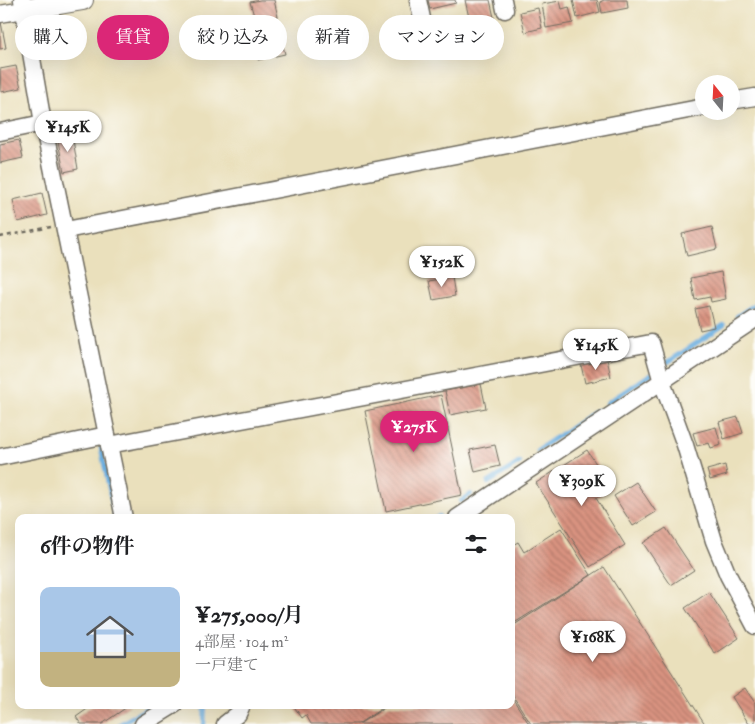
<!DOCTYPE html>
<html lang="ja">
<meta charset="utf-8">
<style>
body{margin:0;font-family:"IM FELL Double Pica","Noto Serif JP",serif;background:#f6f6f6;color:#202124;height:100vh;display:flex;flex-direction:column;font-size:19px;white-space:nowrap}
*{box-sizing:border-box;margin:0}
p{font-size:16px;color:#757577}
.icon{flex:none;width:28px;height:28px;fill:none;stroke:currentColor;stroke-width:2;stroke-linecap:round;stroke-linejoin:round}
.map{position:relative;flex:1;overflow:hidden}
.drawer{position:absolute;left:15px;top:514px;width:500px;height:195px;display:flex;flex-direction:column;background:#fff;border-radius:10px;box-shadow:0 5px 20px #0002}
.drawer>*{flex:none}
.top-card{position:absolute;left:15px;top:15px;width:500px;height:45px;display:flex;gap:10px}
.needle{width:32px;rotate:342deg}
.buttons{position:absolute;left:695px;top:75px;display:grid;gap:10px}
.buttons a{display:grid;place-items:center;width:45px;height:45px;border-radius:50%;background:#fff;box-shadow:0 5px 20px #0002;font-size:25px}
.price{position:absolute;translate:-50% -42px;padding:0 11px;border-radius:18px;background:#fff;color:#222;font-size:16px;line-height:32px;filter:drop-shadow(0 1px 2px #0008)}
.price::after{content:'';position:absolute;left:50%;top:30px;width:15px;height:11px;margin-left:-8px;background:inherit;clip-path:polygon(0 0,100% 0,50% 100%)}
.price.current{background:#db2777;color:#fff}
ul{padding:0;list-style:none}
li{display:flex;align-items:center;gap:15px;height:125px;padding:0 25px}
li span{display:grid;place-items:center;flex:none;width:140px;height:100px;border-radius:10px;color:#555}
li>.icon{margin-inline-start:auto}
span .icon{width:60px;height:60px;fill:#fffc;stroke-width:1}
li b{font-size:21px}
h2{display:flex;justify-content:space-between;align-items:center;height:60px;padding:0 25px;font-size:21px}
.tag{padding:0 18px;border-radius:22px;background:#fff;box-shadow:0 5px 20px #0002;font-size:18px;line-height:45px}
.tag.current{background:#db2777;color:#fff}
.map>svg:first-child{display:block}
</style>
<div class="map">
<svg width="755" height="724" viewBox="0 0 755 724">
<defs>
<pattern id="building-back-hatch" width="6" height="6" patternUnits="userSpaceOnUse" patternTransform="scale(1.25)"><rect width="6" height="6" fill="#d99380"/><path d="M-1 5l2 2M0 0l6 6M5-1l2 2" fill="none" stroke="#b07869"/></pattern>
</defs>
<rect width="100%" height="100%" fill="#fdfcf7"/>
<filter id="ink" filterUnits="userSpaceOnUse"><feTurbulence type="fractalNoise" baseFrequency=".02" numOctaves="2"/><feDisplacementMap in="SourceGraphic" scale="10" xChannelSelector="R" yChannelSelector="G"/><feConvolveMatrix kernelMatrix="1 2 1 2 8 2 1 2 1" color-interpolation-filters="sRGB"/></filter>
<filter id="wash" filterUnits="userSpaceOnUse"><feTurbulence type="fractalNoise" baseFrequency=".0096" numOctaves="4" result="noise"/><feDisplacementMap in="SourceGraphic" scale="20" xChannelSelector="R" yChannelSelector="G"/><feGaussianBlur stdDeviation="1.12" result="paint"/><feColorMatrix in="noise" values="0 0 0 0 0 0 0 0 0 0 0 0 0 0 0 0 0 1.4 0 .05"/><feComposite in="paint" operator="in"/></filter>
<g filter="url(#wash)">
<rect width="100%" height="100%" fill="#eae0bc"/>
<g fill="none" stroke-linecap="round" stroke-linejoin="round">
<g stroke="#6baee0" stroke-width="4.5">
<polyline points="737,316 755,304"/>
<polyline points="668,362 724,325"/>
<polyline points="607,403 651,374"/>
<polyline points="101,448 115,518"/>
<polyline points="537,450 597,410"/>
<polyline points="488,483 520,462"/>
<polyline points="461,501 471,494"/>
<polyline points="436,518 439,516"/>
<polyline points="120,724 152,705"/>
<polyline points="204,724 205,705"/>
</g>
</g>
<g id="blocks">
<g fill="url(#building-back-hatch)">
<polygon points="260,0 274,0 278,17 256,23 250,2"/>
<polygon points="428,0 455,0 456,3 430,9"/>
<polygon points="465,0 490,0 499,39 475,44"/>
<polygon points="573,0 597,0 600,12 577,18"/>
<polygon points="604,0 627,0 628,8 602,13 600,2"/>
<polygon points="560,1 562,9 569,7 573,23 546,28 542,4"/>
<polygon points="538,8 542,28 525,32 520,12"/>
<polygon points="1,22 6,48 0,49 0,23"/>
<polygon points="459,22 463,42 439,47 435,27"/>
<polygon points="280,34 285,54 258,60 253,40"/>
<polygon points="16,66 21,88 1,92 0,69"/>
<polygon points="72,134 78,169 64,172 57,136"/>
<polygon points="19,140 23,158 0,163 0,144"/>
<polygon points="42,193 47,215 18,222 13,200"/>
<polygon points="712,227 717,249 687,256 682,234"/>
<polygon points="721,272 726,299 711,302 710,297 695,300 691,278"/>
<polygon points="452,277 455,296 433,300 429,281"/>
<polygon points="709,306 714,327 700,330 695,309"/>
<polygon points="607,359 611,377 585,383 581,365"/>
<polygon points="481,384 486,408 450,415 445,391"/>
<polygon points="441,395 462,495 386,511 365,411"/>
<polygon points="738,417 743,433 724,439 719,422"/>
<polygon points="716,427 721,445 711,448 709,443 697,446 693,433"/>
<polygon points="495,445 500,466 475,472 470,450"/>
<polygon points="587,450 612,488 596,498 625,545 590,567 536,483"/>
<polygon points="725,465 727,475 710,480 707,470"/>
<polygon points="636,482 656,512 633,526 614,496"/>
<polygon points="561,528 591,575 511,625 511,546 518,542 524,552"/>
<polygon points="666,528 694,570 671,585 643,543"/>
<polygon points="604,567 705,724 531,724 511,693 511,627"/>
<polygon points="709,592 739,638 715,654 685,608"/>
<polygon points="745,688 755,703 755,724 749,724 732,697"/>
<polygon points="511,696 529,724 359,724 389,705 511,705"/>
<polygon points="93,705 130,705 102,724 81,724 76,717"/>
<polygon points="293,705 387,705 358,724 311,724 306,715 302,718"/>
</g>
</g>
</g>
<g filter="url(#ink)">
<use href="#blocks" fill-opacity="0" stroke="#6e6a5e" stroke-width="1"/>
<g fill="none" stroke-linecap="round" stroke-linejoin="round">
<defs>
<g id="minor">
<polyline points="22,0 43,123 124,518"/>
<polyline points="418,0 426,37"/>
<polyline points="503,0 505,10"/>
<polyline points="0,14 24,10"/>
<polyline points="731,101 755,97"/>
<polyline points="0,132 43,123"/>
<polyline points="66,230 704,107"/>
<polyline points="109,445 651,343 662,382 685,445 714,541 728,575 755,626"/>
<polyline points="0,457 107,435"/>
<polyline points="457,518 755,319"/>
<polyline points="143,724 174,705"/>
<polyline points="225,724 238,714 242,705"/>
</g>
<polyline id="tertiary" points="24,10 83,0"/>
</defs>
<use href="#minor" stroke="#6e6a5e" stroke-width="19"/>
<use href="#tertiary" stroke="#6e6a5e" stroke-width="22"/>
<polyline stroke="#6e6a5e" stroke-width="2.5" stroke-dasharray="4 4" stroke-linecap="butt" points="0,237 51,227"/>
<use href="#minor" stroke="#fff" stroke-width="16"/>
<use href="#tertiary" stroke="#fff" stroke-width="20"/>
</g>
</g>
</svg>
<div class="buttons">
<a><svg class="needle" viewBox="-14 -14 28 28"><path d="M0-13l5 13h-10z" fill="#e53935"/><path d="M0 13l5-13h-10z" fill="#757577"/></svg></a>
</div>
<b class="price" style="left:68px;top:153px">¥145K</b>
<b class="price" style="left:442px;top:288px">¥152K</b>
<b class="price" style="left:596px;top:371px">¥145K</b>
<b class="price current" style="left:414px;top:453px">¥275K</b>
<b class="price" style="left:582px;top:507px">¥309K</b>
<b class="price" style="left:593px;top:663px">¥168K</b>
<div class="top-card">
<a class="tag">購入</a>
<a class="tag current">賃貸</a>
<a class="tag">絞り込み</a>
<a class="tag">新着</a>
<a class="tag">マンション</a>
</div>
<section class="drawer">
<h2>6件の物件<svg class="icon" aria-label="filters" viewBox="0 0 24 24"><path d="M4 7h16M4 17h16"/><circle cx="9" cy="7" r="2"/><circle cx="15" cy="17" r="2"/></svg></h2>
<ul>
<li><span style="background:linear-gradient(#a9c7e8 65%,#c2b280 0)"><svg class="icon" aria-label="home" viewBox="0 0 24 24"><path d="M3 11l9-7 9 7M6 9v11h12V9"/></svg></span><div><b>¥275,000/月</b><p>4部屋 · 104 m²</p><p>一戸建て</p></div></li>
</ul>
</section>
</div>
